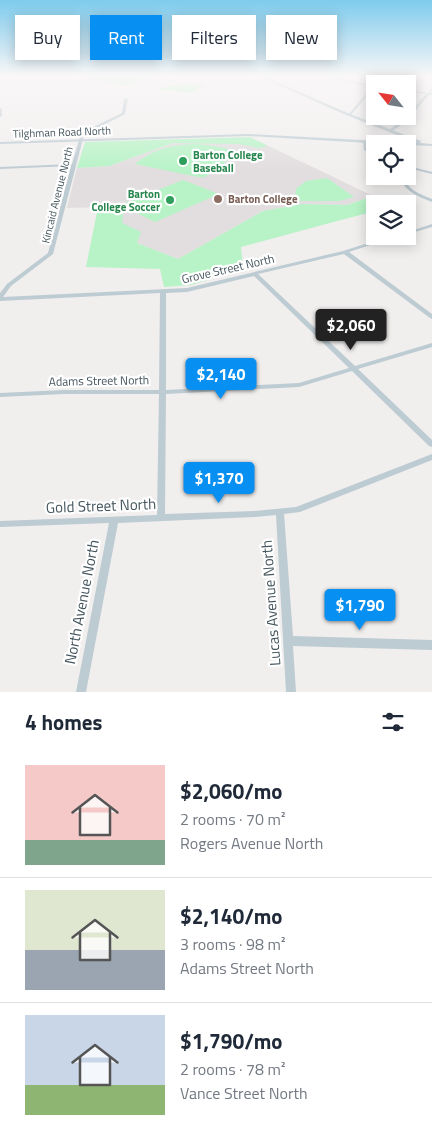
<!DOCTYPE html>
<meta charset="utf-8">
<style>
body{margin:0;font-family:"Titillium Web",sans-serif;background:#f2f2f3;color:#1f2937;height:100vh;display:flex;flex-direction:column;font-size:19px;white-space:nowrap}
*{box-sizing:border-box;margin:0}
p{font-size:16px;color:#747a83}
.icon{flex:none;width:28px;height:28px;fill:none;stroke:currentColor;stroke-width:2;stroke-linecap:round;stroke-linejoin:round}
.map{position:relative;height:692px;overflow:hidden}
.side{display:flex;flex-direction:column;background:#fff;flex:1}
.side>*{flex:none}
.banner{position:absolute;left:15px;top:15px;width:402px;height:45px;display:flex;gap:10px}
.needle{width:32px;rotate:300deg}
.buttons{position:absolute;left:366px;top:75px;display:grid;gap:10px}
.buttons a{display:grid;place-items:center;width:50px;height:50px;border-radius:0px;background:#fff;box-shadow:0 2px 12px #0003;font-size:25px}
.price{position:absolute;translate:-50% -42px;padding:0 11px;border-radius:5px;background:#078ff1;color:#fff;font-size:16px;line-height:32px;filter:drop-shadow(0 1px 2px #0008)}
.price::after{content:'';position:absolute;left:50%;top:30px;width:15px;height:11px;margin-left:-8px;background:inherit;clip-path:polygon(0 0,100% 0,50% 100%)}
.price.selected{background:#222;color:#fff}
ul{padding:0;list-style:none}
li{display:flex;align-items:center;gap:15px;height:125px;padding:0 25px}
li+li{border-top:1px solid #e0e1e3}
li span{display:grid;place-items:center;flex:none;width:140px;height:100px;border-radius:0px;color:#555}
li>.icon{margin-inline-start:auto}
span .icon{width:60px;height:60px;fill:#fffc;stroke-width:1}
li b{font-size:21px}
h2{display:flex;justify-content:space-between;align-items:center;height:60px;padding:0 25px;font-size:21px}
.pill{padding:0 18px;border-radius:0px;background:#fff;box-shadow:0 2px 12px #0003;font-size:18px;line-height:45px}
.pill.selected{background:#078ff1;color:#fff}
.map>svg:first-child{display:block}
</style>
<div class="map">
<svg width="432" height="692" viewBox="0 0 432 692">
<rect width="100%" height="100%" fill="#f1eeee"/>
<polygon fill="#e2dee0" points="250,137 373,196 347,205 302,204 263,211 178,259 137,243 107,207 67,208 77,168 109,166 173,143"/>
<g fill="#b7f3c6">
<polygon points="102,75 153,75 125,86 90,78"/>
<polygon points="183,84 206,85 189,93 159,89"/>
<polygon points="250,137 268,146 258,148 239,144 173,143 109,166 77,168 85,142"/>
<path d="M199,144L221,147L239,152L205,177H198L135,164C154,148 175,144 199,144Z"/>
<polygon points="327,178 354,197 339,201 300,201 295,197 296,189 306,181"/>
<polygon points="183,180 219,194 155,222 120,205"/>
<polygon points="373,196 394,204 375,204 375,214 368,213 341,220 241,247 243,269 191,285 164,287 160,269 86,267 98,207 107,207 123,214 122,223 141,232 137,243 178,259 263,211 302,204 347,205"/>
</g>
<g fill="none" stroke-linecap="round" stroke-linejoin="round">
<g fill="#bdcbd2" fill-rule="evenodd">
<polygon points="325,75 328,75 346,80 374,85 382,75 384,75 378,84 375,84 375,87 350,116 348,115 349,114 372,86 346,82"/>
<path d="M431,89H432L431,93H432V95H429C419,106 403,128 389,132V130L400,122L405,116H408V114L426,94L408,92V90L428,93Z"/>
<path d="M126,98L128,99L125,114L84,135L53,254L11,286L3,297L187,288L343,251L390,236H398L349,252L432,314V319L430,318L344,254L258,274L355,366L432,343V347L358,369L432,440V447L429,446L352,371L299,387L166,394L165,514L255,511L296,507L432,454V460L300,512L284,514L293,636L432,640V650L293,646L296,692H286L276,515L255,517L118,523L86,692H76L109,523L0,527V521L157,515L159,394H64L0,397V393L64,390H159L160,293L0,301V293L7,284L48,253L71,166L0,169V167L72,164L81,133L122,113L124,99ZM254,276L349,368L299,383L166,390V293L187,292Z"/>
<polygon points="0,108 2,109 2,116 0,117"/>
<polygon points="363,140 366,141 368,150 375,156 375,159 364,150"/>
<polygon points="408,166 432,172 432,174 408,168"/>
<path d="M400,176H404C407,190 420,194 432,199V202C419,197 403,191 400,176Z"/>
<polygon points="432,224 432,227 408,234 408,232"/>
</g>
<polygon fill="#bdcbd2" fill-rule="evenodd" points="256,75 260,75 348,113 421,141 420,143 432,144 432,146 408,145 408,144 385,144 248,136 0,144 0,142 248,134 417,143 346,115"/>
</g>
<linearGradient id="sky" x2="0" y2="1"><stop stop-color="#7ecbed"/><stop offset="0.44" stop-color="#f9f7f7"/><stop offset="1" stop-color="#f9f7f7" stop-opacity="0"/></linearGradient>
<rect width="432" height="172" fill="url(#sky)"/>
<g fill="#2e9e5b" stroke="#fff" stroke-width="2">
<circle cx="183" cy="161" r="5"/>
<circle cx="170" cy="200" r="5"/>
</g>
<circle fill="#8d6e63" stroke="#fff" stroke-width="2" cx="218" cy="199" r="5"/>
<g text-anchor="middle" stroke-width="4.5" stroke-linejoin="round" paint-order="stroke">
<g font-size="11" fill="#44555d" stroke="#fff">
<text transform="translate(62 132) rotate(-2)" y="4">Tilghman Road North</text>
<text transform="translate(57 195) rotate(-76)" y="4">Kincaid Avenue North</text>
</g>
<g font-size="11" font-weight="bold" fill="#27864d" stroke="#fff" text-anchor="start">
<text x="193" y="159">Barton College<tspan x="193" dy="13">Baseball</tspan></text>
<text x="160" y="198" text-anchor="end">Barton<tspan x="160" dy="13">College Soccer</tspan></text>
</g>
<g font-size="11" font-weight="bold" fill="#785e54" stroke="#fff" text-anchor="start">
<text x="228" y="203">Barton College</text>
</g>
<g font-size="12" fill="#44555d" stroke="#fff">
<text transform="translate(228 269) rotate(-13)" y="4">Grove Street North</text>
<text transform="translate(99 381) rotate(-1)" y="4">Adams Street North</text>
</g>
<g font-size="15" fill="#44555d" stroke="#fff">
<text transform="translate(101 506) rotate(-2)" y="5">Gold Street North</text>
<text transform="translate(82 602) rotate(-79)" y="5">North Avenue North</text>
<text transform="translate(271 603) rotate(-94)" y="5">Lucas Avenue North</text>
</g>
</g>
</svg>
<div class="buttons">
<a><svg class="needle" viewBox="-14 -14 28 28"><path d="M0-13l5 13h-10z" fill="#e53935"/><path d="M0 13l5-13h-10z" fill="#747a83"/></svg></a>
<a><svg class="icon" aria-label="locate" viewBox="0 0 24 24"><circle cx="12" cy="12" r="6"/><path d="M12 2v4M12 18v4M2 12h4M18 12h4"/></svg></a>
<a><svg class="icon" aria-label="layers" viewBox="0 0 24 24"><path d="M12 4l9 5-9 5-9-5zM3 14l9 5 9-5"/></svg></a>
</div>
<b class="price selected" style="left:351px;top:351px">$2,060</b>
<b class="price" style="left:221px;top:400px">$2,140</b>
<b class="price" style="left:219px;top:504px">$1,370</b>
<b class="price" style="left:360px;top:631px">$1,790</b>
<div class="banner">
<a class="pill">Buy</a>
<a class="pill selected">Rent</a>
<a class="pill">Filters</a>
<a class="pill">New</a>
</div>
</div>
<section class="side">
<h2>4 homes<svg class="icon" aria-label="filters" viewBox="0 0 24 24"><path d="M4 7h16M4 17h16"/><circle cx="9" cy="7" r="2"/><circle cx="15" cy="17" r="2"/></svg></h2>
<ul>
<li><span style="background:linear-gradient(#f6c9c9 75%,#7fa58c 0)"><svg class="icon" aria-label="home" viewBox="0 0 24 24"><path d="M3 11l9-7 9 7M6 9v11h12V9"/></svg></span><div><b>$2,060/mo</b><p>2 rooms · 70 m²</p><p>Rogers Avenue North</p></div></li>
<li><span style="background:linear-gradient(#dfe7d0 60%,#9aa5b1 0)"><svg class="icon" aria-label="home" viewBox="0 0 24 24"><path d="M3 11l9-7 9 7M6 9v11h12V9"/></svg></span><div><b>$2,140/mo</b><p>3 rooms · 98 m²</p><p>Adams Street North</p></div></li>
<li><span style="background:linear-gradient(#c9d6e8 70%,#8fb573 0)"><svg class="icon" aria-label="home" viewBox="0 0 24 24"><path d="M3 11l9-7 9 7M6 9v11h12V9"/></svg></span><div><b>$1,790/mo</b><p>2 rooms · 78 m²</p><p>Vance Street North</p></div></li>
</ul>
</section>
